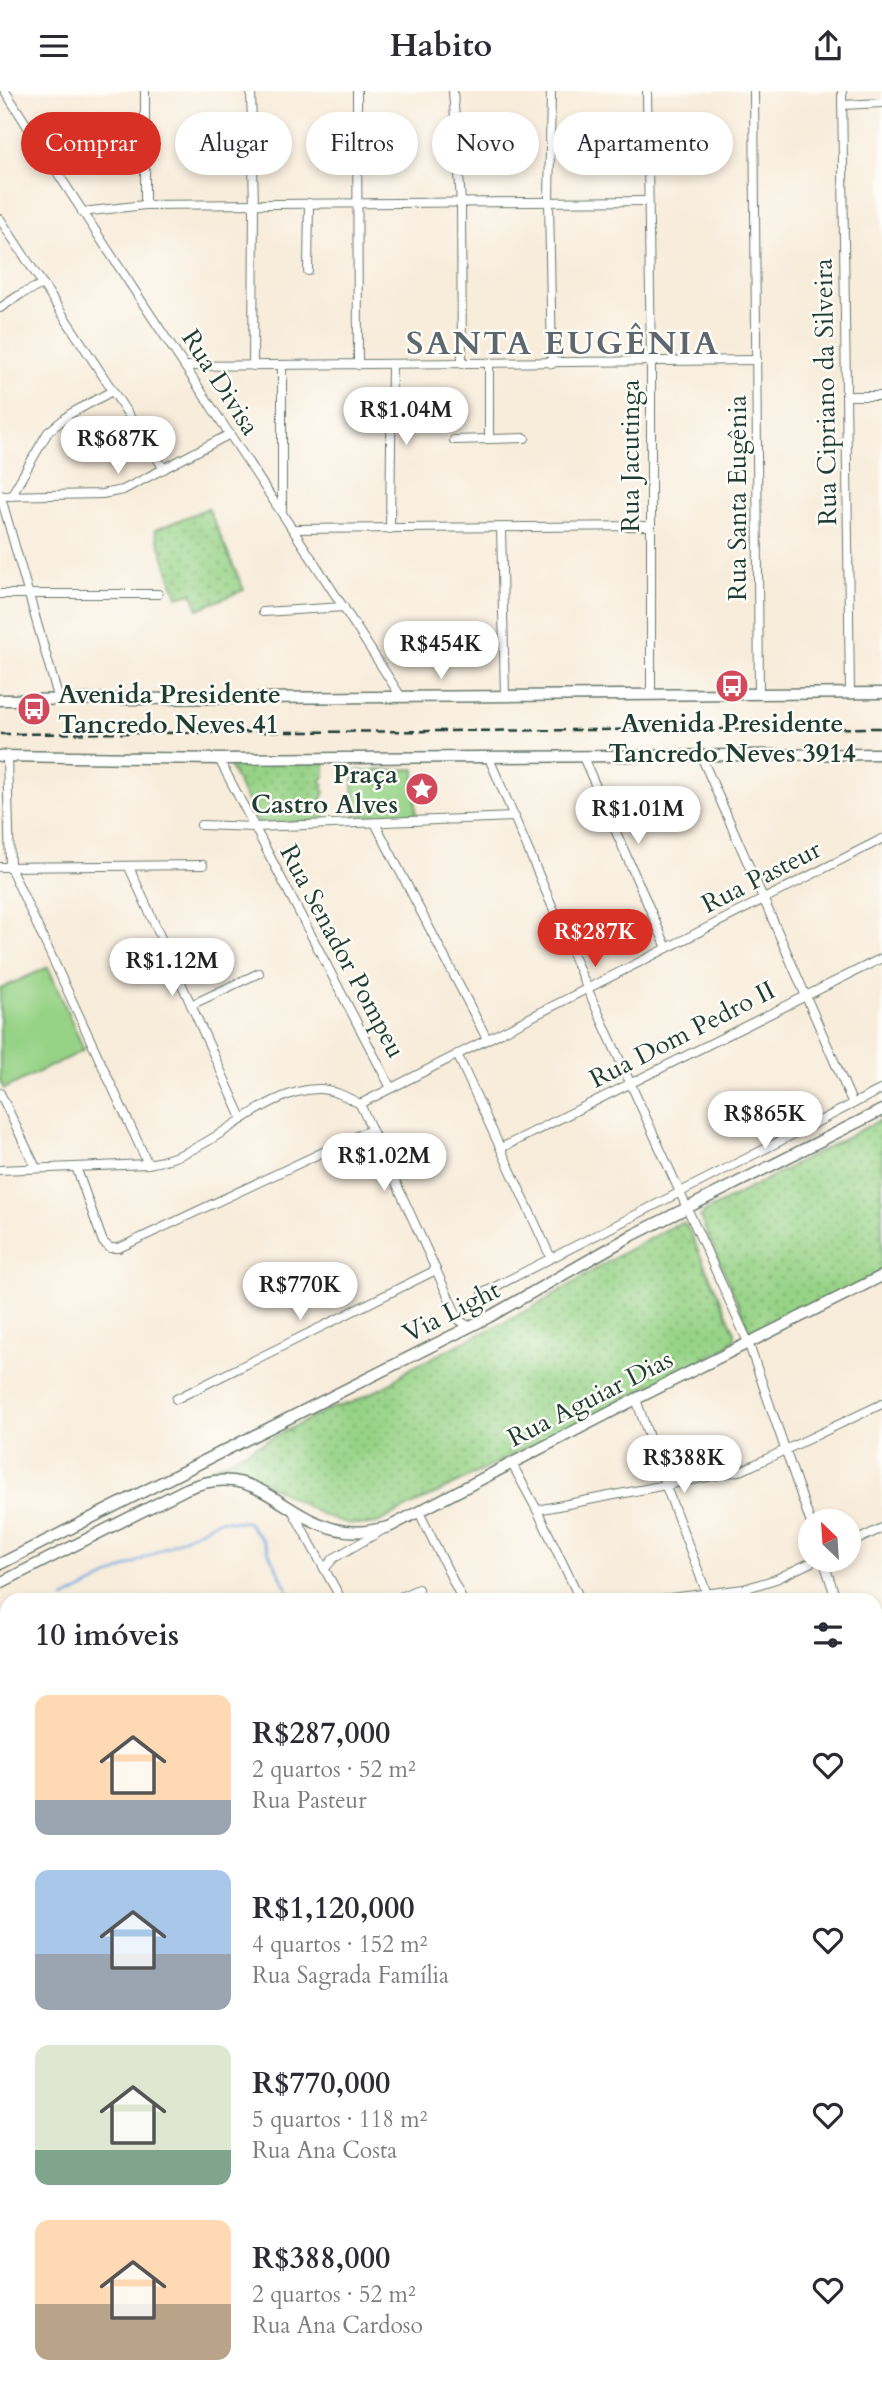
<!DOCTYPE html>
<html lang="pt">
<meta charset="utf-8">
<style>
body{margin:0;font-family:Cardo,serif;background:#f7f7f7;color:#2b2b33;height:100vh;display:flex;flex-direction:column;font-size:26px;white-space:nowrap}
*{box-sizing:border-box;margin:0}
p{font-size:23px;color:#7c7c81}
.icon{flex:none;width:38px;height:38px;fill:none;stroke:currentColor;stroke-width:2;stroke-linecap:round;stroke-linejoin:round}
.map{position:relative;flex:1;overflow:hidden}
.panel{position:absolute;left:0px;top:1502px;width:882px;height:800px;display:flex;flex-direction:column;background:#fff;border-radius:21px 21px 0 0;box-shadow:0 4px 10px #0003}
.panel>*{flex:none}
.hud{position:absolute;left:21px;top:21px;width:840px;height:63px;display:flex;gap:14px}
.needle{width:46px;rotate:335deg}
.buttons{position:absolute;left:798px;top:1418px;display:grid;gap:14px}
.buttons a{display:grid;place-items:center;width:63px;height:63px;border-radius:50%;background:#fff;box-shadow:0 4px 10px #0003;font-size:35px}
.price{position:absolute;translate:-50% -60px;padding:0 16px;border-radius:24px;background:#fff;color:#222;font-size:23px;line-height:46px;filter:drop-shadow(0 2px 4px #0008)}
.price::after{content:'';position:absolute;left:50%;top:42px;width:21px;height:16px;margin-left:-10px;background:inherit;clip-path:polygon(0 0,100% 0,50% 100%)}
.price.current{background:#d93025;color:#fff}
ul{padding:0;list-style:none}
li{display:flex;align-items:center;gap:21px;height:175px;padding:0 35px}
li span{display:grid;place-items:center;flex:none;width:196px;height:140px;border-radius:14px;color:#555}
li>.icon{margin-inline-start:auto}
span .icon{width:84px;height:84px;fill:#fffc;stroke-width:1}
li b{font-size:30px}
h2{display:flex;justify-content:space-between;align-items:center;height:84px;padding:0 35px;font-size:30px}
.pill{padding:0 24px;border-radius:32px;background:#fff;box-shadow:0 4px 10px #0003;font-size:24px;line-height:63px}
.pill.current{background:#d93025;color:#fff}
header{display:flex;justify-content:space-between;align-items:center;height:91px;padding:0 35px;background:#fff;font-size:32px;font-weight:600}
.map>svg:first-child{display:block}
</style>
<header><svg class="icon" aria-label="menu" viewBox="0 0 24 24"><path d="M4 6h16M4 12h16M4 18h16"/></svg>Habito<svg class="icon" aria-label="share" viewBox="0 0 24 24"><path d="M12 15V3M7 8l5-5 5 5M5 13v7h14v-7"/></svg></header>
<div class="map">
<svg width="882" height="2301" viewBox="0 0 882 2301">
<defs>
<pattern id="grass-dots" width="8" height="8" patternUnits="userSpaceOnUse" patternTransform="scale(1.75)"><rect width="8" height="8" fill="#97d387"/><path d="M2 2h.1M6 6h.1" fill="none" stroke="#7bac6f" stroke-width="1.8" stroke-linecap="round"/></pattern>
</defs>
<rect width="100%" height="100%" fill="#fdfcf7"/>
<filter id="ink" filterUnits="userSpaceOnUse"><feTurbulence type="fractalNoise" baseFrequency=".0143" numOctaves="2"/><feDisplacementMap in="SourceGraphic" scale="14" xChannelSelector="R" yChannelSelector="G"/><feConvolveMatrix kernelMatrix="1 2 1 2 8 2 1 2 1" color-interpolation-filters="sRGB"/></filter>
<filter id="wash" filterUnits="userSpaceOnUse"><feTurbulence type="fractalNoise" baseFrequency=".00686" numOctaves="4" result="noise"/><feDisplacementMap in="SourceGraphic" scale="28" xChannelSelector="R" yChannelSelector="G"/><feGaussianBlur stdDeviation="1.57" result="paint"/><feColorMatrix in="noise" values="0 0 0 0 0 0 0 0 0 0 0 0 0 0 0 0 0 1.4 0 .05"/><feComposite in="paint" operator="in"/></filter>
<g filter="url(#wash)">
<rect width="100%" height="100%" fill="#f8ecda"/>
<g fill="url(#grass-dots)" stroke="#5b885e" stroke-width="2">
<polygon points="208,417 244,499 198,518 192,502 177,506 155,439"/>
<polygon points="233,672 325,672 325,685 320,690 324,694 322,697 325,701 322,708 324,711 319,716 324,716 326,730 258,732 230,676"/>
<polygon points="882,1028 882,1181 753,1244 750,1240 700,1126 706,1120"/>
<path d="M683,1132L688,1137L735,1241V1248L724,1258L377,1432C317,1444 278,1380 221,1381C214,1381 206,1383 199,1384L329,1318L351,1312L386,1295L411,1277L530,1218L624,1161L673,1135Z"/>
</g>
<g fill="#97d387" stroke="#5b885e" stroke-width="2">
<polygon points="415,678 416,723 354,725 353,680"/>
<polygon points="48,876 84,959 4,998 0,990 0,898"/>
</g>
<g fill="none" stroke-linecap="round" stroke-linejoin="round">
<g stroke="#72abe2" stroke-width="2.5">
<polyline points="64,1508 219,1429 247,1431 263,1450 292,1508"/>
<polyline points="0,1541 7,1538"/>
<polyline points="0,2067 7,2098"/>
<polyline points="51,2294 51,2295"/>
</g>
</g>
</g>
<g filter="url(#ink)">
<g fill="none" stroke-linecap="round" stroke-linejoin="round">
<defs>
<g id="street">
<path d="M5,0C134,204 272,402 401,606"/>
<polyline points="251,0 254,113 253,275"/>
<polyline points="357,0 358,274"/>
<polyline points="453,0 461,111 462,273"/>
<polyline points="551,0 549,109 552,273"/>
<polyline points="647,0 651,272 651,604"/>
<polyline points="754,0 759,603"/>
<polyline points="842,0 850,602"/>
<polyline points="842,14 882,12"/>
<polyline points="145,114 145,0"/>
<polyline points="82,121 145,114 648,110"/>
<polyline points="0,128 164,378"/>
<polyline points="308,180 309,112"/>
<polyline points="0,217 21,203 41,194"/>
<polyline points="489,273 489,348"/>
<polyline points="185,275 757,269"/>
<polyline points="847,305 882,305"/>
<polyline points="454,349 525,347"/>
<polyline points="0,403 59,609"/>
<polyline points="0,405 102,403 123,399 230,343"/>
<polyline points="11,405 48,341 70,323 112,300"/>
<polyline points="282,422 282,275"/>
<polyline points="501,437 505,605"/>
<polyline points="293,438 651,435"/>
<polyline points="390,438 392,274"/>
<polyline points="0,503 158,503"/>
<polyline points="263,521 344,516"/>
<polyline points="7,665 10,776 148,1073"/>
<polyline points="701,665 853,1013"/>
<polyline points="583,666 667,857"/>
<polyline points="489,667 587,897 748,1251 810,1430"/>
<polyline points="219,668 391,997"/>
<polyline points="375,732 487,948"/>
<polyline points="201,734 254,736 515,726"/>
<polyline points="0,776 203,774"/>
<polyline points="129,776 242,1027"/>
<polyline points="191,914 259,882"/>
<polyline points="457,963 551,1167"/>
<polyline points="0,1002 36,1077"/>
<polyline points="360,1013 882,748"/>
<polyline points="360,1013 459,1229 470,1236"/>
<polyline points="501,1057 882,867"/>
<polyline points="76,1076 103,1151 110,1157 119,1157 370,1039"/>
<path d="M0,1079L148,1073C172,1069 192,1060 213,1047C243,1029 282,997 320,998C334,999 347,1006 360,1013"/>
<polyline points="483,1202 882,998"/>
<polyline points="176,1308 436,1179"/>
<polyline points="636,1308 665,1393 709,1508"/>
<polyline points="512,1373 537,1419 580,1508"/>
<polyline points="292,1419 341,1508"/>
<polyline points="537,1419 743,1379 882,1313"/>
<polyline points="419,1421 462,1508"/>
<polyline points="849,1453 882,1437"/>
<polyline points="823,1468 836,1508"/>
<polyline points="325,1477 334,1467 386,1437"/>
<polyline points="396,1508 418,1498"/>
<polyline points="662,1508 744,1498 776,1488 818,1468"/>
<polyline points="875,1577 882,1573"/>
<polyline points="875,1630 882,1653"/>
<polyline points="0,1710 7,1702"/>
<polyline points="0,1833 7,1830"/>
<polyline points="0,1950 7,1946"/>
<polyline points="0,2005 7,2039"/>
<polyline points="0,2123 7,2153"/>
<polyline points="875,2168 882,2181"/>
<polyline points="0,2199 7,2214"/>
<polyline points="875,2257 882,2252"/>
<polyline points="38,2294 40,2301"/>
<polyline points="129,2294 133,2301"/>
<polyline points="397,2294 397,2301"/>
<polyline points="525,2294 529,2301"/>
<polyline points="602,2294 606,2301"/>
<polyline points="852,2294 859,2301"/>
<polyline points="237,2301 241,2294"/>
<polyline points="544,2301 553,2294"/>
</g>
<g id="secondary">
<polyline points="0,609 882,602"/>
<polyline points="0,665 219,668 882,663"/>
<polyline points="0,1473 489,1226 631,1145 882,1019"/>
<path d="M0,1492L186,1398C255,1369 276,1422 335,1438C353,1443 371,1440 389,1436L636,1308L882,1185"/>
</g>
<g id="primary">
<polyline points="875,1938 882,1938"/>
<polyline points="67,2301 78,2294"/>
</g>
</defs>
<use href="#street" stroke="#6b7a6e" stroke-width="10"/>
<use href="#secondary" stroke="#6b7a6e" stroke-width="13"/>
<use href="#primary" stroke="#6b7a6e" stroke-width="15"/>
<use href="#street" stroke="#fff" stroke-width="8"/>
<use href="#secondary" stroke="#fff" stroke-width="10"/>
<use href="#primary" stroke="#fff" stroke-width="12"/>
<polyline stroke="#1f3d34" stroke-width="2.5" stroke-dasharray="10 5" stroke-linecap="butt" points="0,643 882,637"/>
</g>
</g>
<defs>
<symbol id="bus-disc" viewBox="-11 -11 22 22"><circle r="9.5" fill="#d1495b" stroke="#fdfcf7"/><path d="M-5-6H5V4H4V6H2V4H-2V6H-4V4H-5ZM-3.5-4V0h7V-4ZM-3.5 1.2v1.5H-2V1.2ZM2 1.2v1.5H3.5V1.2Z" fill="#fff"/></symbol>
<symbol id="sight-disc" viewBox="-11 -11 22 22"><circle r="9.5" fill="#d1495b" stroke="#fdfcf7"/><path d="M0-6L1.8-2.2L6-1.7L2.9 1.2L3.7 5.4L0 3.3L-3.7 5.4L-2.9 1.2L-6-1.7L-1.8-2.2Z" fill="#fff"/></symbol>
</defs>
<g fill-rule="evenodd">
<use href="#bus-disc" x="713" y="576" width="38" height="38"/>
<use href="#bus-disc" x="15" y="599" width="38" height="38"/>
<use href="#sight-disc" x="403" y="679" width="38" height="38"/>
</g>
<g text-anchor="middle" stroke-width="5" stroke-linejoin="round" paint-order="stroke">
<g font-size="26" fill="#1f3d34" stroke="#fdfcf7">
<text transform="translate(221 291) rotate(57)" y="9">Rua Divisa</text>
<text transform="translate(825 301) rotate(-91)" y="9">Rua Cipriano da Silveira</text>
<text transform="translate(630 365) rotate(-90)" y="9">Rua Jacutinga</text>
<text transform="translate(737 407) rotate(-90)" y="9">Rua Santa Eugênia</text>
<text transform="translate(761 785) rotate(-27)" y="9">Rua Pasteur</text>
<text transform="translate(343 860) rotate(62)" y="9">Rua Senador Pompeu</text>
<text transform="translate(682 943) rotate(-27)" y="9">Rua Dom Pedro II</text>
<text transform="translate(451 1220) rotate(-27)" y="9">Via Light</text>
<text transform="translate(590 1307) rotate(-27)" y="9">Rua Aguiar Dias</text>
</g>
<g font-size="26" font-weight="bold" fill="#1f3d34" stroke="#fdfcf7" text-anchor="start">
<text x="58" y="612">Avenida Presidente<tspan x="58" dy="30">Tancredo Neves 41</tspan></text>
<text x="732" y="641" text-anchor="middle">Avenida Presidente<tspan x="732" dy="30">Tancredo Neves 3914</tspan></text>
<text x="398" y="692" text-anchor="end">Praça<tspan x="398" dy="30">Castro Alves</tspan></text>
</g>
<g font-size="33" font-weight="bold" letter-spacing="2" fill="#5d6770" stroke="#fdfcf7">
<text x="563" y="263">SANTA EUGÊNIA</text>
</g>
</g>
</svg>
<div class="buttons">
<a><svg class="needle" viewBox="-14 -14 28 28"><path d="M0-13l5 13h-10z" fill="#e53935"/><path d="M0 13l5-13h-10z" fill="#7c7c81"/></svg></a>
</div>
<b class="price" style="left:406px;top:356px">R$1.04M</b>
<b class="price" style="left:118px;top:385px">R$687K</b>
<b class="price" style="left:441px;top:590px">R$454K</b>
<b class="price" style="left:638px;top:755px">R$1.01M</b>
<b class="price current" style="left:595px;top:878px">R$287K</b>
<b class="price" style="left:172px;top:907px">R$1.12M</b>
<b class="price" style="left:765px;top:1060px">R$865K</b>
<b class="price" style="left:384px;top:1102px">R$1.02M</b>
<b class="price" style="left:300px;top:1231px">R$770K</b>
<b class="price" style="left:684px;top:1404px">R$388K</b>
<div class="hud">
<a class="pill current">Comprar</a>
<a class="pill">Alugar</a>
<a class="pill">Filtros</a>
<a class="pill">Novo</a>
<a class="pill">Apartamento</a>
</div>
<section class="panel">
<h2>10 imóveis<svg class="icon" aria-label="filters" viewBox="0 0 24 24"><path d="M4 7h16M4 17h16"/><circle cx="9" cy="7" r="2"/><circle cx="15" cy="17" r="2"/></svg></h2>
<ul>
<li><span style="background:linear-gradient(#ffd9b3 75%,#9aa5b1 0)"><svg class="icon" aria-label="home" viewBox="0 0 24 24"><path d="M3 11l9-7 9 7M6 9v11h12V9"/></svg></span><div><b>R$287,000</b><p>2 quartos · 52 m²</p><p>Rua Pasteur</p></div><svg class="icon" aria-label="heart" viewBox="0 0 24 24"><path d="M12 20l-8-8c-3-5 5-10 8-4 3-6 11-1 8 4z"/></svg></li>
<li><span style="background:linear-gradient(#a9c7e8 60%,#9aa5b1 0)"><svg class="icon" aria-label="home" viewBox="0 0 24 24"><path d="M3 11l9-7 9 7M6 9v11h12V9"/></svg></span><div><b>R$1,120,000</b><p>4 quartos · 152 m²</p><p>Rua Sagrada Família</p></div><svg class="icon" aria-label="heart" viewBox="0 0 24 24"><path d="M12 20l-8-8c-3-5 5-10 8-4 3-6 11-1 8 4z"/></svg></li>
<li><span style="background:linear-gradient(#dfe7d0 75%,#7fa58c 0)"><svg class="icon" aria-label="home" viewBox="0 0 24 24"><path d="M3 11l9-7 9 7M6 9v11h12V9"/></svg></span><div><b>R$770,000</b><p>5 quartos · 118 m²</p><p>Rua Ana Costa</p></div><svg class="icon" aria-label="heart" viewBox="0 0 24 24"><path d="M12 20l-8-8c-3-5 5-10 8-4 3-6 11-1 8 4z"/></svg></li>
<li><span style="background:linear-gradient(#ffd9b3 60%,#b9a48a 0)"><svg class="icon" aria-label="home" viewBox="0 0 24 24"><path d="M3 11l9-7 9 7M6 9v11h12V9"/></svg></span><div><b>R$388,000</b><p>2 quartos · 52 m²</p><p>Rua Ana Cardoso</p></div><svg class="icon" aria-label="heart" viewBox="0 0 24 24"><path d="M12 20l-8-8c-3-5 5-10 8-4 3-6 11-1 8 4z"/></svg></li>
</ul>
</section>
</div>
